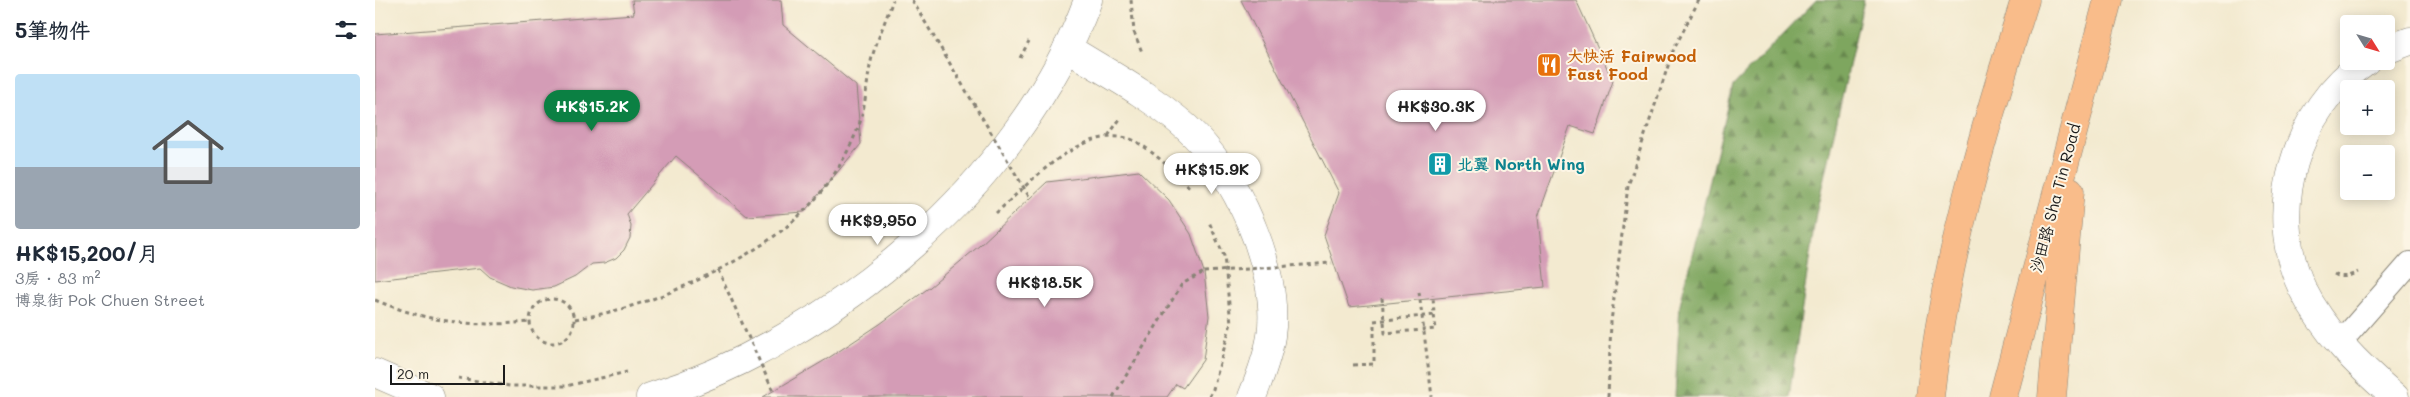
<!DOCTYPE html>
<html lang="zh-TW">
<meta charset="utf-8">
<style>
body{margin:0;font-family:Mali,"LXGW WenKai TC",sans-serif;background:#f6f6f7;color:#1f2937;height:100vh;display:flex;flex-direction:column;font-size:19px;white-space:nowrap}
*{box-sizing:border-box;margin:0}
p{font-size:16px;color:#747a83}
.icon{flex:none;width:28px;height:28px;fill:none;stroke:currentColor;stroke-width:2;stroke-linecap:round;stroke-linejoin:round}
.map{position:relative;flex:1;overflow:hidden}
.drawer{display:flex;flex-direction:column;background:#fff;width:375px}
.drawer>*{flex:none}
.needle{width:32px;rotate:127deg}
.fabs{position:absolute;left:1965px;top:15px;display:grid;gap:10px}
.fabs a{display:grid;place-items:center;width:55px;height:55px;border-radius:5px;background:#fff;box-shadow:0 2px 12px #0003;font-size:25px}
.scale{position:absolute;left:15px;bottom:12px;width:115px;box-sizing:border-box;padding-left:5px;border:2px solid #1c1c1c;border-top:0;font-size:14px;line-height:18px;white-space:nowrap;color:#1c1c1c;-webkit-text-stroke:4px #fcf5e5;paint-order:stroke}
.price{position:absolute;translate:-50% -42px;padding:0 11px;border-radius:18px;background:#fff;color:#222;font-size:16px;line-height:32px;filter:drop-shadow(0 1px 2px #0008)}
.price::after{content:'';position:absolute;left:50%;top:30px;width:15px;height:11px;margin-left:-8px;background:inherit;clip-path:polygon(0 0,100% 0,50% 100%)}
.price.on{background:#0b8043;color:#fff}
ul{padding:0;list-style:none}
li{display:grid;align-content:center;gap:10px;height:265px;padding:0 15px}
li span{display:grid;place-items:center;height:155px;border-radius:5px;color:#555}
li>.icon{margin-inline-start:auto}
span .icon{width:90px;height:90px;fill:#fffc;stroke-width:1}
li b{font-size:21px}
h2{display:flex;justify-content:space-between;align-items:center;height:60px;padding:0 15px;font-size:21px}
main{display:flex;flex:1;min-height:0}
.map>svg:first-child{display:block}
</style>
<main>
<section class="drawer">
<h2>5筆物件<svg class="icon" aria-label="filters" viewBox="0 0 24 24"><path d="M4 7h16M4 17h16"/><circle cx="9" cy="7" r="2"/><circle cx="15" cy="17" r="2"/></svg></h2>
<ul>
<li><span style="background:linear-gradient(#bfe0f5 60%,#9aa5b1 0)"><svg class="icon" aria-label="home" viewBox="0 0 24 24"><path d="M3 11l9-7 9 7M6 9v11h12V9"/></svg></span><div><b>HK$15,200/月</b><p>3房 · 83 m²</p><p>博泉街 Pok Chuen Street</p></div></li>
</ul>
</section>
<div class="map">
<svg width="2035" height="397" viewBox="0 0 2035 397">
<defs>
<pattern id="forest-firs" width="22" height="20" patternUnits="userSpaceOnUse" patternTransform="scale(1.25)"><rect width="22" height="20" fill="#7ea65e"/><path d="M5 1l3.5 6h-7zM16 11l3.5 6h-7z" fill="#66864d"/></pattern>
</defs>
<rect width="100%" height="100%" fill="#fcf5e5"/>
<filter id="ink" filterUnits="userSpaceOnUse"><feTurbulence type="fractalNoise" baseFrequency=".02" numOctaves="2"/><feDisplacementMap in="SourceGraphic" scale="10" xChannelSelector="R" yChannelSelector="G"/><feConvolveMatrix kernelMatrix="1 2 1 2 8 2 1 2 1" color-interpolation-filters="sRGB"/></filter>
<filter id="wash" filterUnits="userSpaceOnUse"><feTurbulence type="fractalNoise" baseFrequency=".0096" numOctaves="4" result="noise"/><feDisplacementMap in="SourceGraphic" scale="20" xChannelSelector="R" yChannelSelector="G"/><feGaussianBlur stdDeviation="1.12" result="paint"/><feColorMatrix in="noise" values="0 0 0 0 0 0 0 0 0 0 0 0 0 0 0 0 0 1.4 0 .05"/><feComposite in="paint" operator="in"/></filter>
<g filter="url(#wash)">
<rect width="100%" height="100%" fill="#f3ead0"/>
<polygon fill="url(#forest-firs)" stroke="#4d613d" points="1441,0 1489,0 1441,213 1414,397 1300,397 1305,304 1358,86"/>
<g id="blocks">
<g fill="#d49cb6">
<polygon points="257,0 406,0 408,25 481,86 486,144 429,212 372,216 301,156 252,214 256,226 255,238 249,250 241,258 229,263 217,264 200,277 179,287 157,290 136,286 115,277 105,268 0,280 0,34 259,14"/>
<polygon points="866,0 1201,0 1238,81 1220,134 1195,126 1163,217 1170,287 974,307 949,235 964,193"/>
<polygon points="764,171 794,200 816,234 829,272 834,316 828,360 808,388 801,384 792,397 388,397 452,359 505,324 555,287 604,246 672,182"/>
</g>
</g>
</g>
<g filter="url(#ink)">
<use href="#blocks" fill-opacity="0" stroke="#888376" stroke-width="1"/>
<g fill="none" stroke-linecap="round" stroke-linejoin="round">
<defs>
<polyline id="service" points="1965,343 2035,263"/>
<g id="minor">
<polyline points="2011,50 2035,41"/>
<path d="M1991,61C1921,108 1890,211 1927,288C1948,331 1984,366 2020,397"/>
</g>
<g id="tertiary">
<path d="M692,48C733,73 776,96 812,128C860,171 906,270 896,336C893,356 885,377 877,397"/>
<polyline points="0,373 55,397"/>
<path d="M275,397C457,340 646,182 713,0"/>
</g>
<g id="motorway">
<path d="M1555,397C1569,262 1609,129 1650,0"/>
<polyline points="1628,397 1733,0"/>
<polyline points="1677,397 1695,191"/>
</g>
</defs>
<use href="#service" stroke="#888376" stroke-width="24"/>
<use href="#minor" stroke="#888376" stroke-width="29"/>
<use href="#tertiary" stroke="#888376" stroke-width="29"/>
<use href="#motorway" stroke="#888376" stroke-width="29"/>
<g stroke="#888376" stroke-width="3" stroke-dasharray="4 4" stroke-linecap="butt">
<polyline points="756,0 759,32 767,52"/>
<polyline points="645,58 654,41"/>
<polyline points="733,136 745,119"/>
<path d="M621,213C654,184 702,128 752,138C768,141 802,174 814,187"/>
<path d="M1959,274C1968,279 1974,276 1983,272"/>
<polyline points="1044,292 1057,397"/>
<circle cx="177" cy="321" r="22"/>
<path d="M0,300C56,323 95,327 155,322"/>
<path d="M200,319C250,311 294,295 339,272C407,238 454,200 483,128C492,104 491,81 497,57C503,38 511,19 518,0"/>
<polyline points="978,365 999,364 999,321"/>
<polyline points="83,378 135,386 191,386 252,372"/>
<polyline points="738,397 807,284 829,272"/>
<polyline points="834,397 838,389 856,323 849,256 834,222"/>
<polyline points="1233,397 1236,322 1253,186 1298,51 1324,0"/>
</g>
<use href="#service" stroke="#fff" stroke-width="22"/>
<use href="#minor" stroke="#fff" stroke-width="28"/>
<use href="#tertiary" stroke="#fff" stroke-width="28"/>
<use href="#motorway" stroke="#f9bc8a" stroke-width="28"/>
<g stroke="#888376" stroke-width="3" stroke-dasharray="4 4" stroke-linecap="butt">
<polyline points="537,0 655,198"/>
<polyline points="343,270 398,391"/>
<polyline points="829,272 957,263"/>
<polyline points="1007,298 1010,333 1061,329 1059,315"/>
<polyline points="999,321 1059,315 1058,295"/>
</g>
</g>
</g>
<defs>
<symbol id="restaurant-square" viewBox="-11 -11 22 22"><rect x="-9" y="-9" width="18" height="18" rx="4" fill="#e8710a" stroke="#fcf5e5"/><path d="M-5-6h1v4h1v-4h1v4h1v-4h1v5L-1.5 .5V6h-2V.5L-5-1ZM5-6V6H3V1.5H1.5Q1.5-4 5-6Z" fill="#fff"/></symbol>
<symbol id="building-square" viewBox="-11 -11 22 22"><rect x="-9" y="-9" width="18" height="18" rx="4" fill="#0f9aa8" stroke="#fcf5e5"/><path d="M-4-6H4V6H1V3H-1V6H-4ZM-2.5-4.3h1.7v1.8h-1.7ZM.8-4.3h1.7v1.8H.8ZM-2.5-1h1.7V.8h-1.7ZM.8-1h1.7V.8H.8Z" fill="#fff"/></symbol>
</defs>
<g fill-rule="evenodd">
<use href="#restaurant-square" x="1160" y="51" width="28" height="28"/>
<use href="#building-square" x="1051" y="150" width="28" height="28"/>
</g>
<g text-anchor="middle" stroke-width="4" stroke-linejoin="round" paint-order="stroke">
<g font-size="16" font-weight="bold" fill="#c56008" stroke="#fcf5e5" text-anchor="start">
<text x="1192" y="62">大快活 Fairwood<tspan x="1192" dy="18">Fast Food</tspan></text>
</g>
<g font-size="16" font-weight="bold" fill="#0d838f" stroke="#fcf5e5" text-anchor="start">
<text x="1082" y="170">北翼 North Wing</text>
</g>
<g font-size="16" fill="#1c1c1c" stroke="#fcf5e5">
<text transform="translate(1680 198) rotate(-75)" y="6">沙田路 Sha Tin Road</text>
</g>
</g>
</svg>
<div class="fabs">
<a><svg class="needle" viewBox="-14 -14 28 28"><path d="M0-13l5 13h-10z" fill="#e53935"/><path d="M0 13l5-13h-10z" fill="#747a83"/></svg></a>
<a>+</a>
<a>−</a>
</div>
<div class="scale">20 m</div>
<b class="price on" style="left:217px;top:132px">HK$15.2K</b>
<b class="price" style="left:1061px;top:132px">HK$30.3K</b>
<b class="price" style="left:837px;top:195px">HK$15.9K</b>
<b class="price" style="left:503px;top:246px">HK$9,950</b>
<b class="price" style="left:670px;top:308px">HK$18.5K</b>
</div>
</main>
